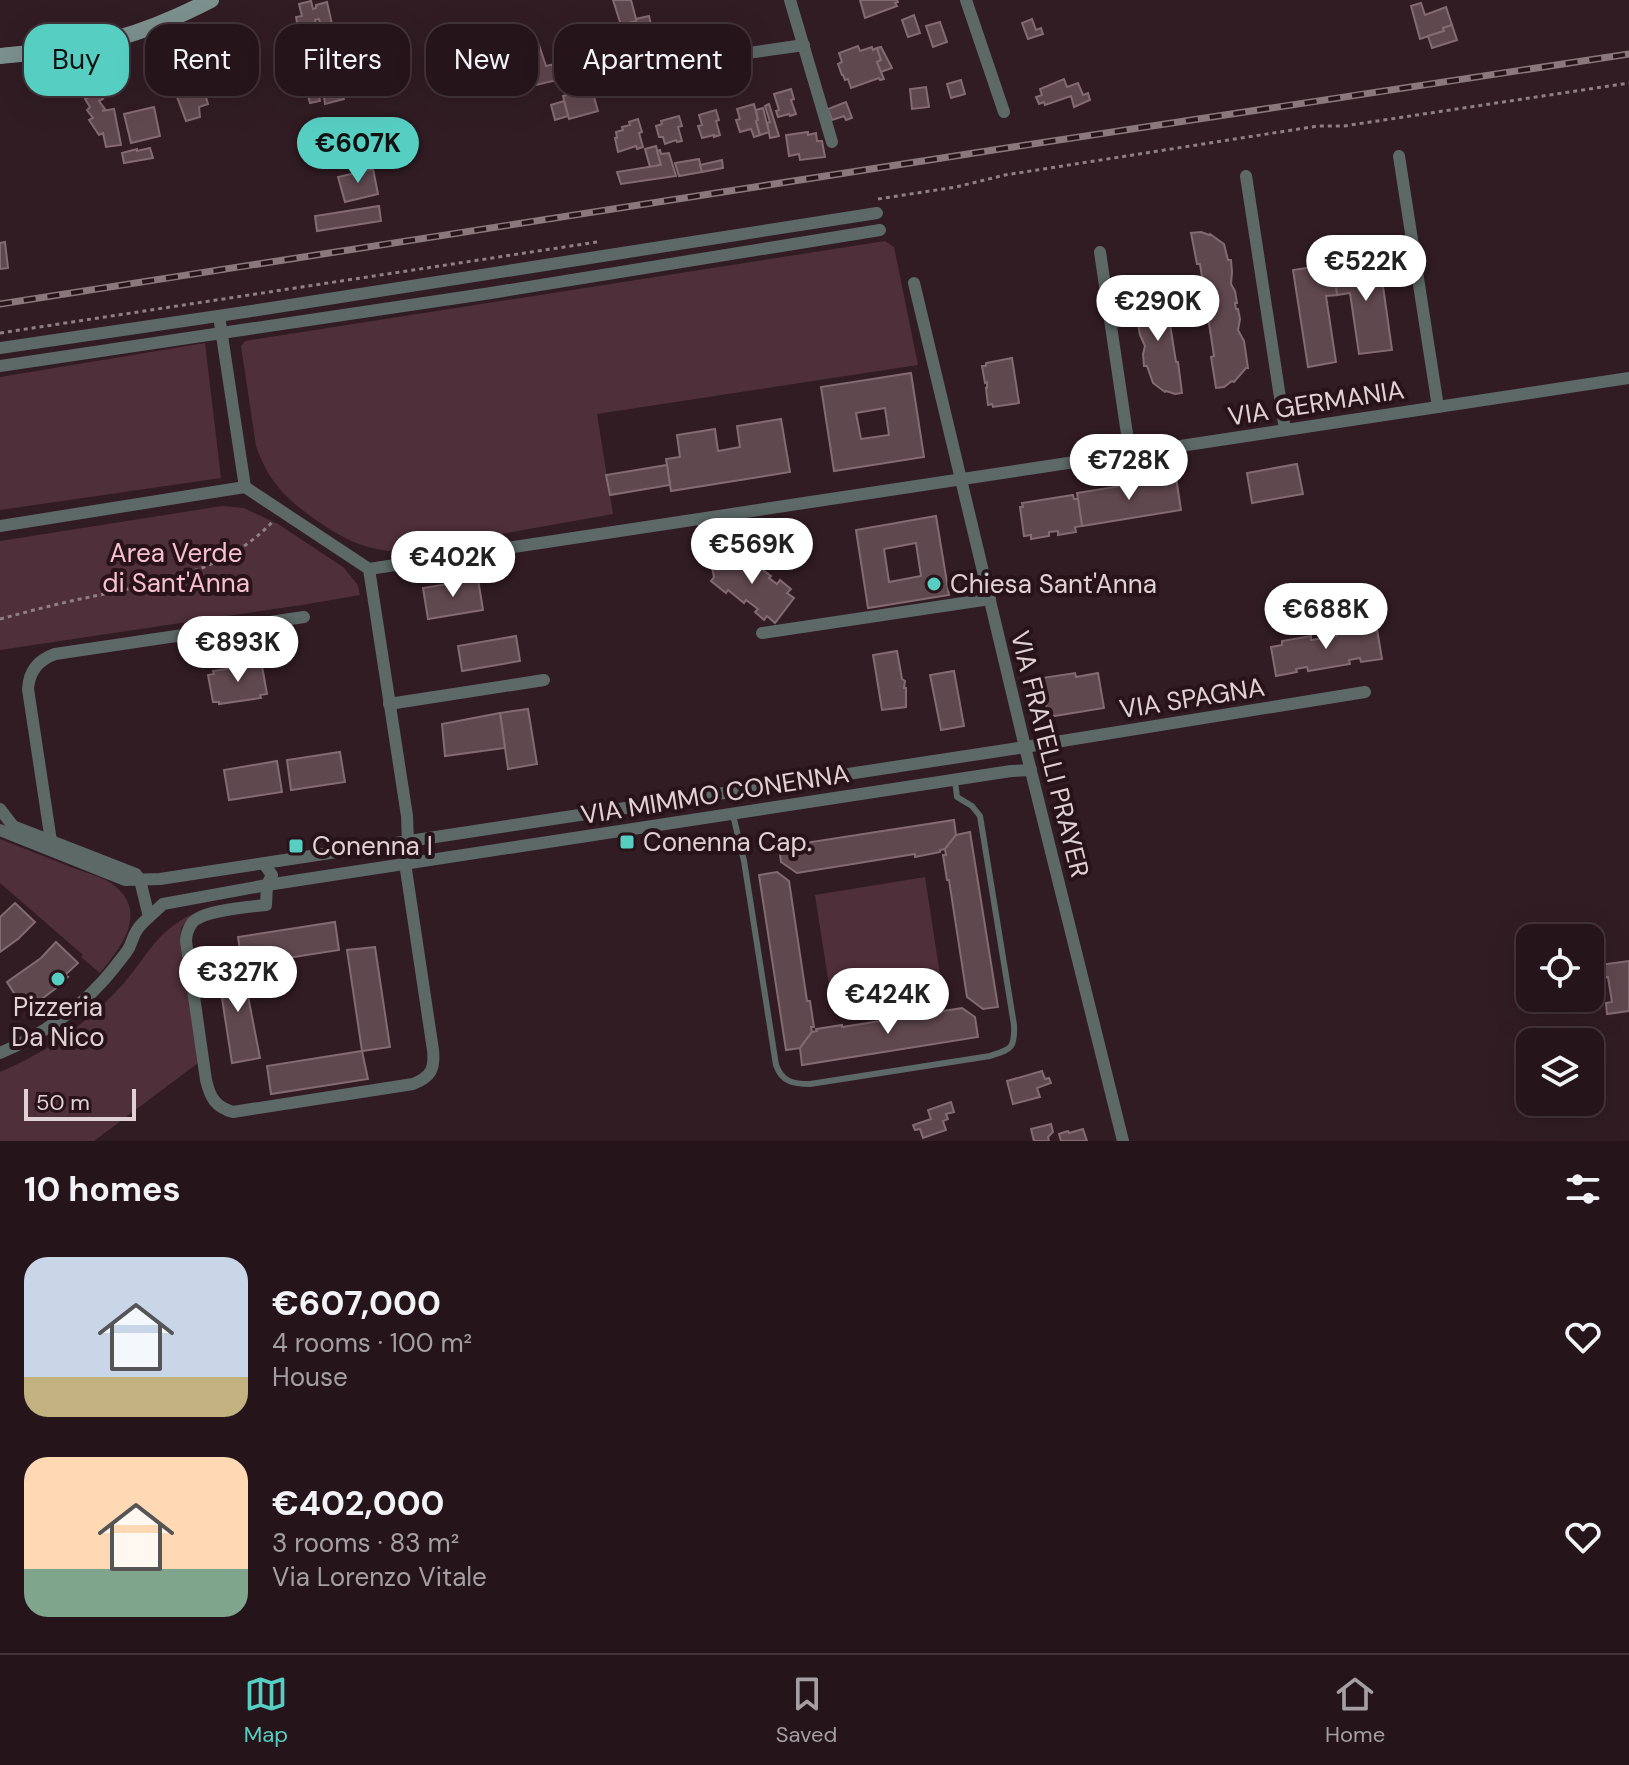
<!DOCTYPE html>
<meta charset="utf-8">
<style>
body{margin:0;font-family:"DM Sans",sans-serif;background:#2d1e23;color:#f1f3f6;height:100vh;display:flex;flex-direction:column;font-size:30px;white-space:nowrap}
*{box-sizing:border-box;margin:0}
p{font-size:26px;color:#a39fa2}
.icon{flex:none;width:44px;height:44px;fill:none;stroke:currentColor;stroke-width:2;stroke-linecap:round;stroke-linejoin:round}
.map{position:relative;height:1141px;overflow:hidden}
.drawer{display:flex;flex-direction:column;background:#25151a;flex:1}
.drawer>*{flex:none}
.banner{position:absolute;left:24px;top:24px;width:800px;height:72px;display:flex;gap:16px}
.tools{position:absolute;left:1516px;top:924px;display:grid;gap:16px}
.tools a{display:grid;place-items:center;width:88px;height:88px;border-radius:16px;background:#25151a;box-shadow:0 8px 32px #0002,0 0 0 2px #423439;font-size:40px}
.scale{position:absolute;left:24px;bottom:20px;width:112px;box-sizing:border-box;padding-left:8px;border:4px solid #e0d1d5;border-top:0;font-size:22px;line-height:28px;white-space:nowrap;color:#e0d1d5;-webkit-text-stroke:6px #271319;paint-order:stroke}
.price{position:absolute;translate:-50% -68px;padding:0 18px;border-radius:28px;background:#fff;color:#222;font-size:26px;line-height:52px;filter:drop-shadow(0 2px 4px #0008)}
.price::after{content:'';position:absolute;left:50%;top:48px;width:24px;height:18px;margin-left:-12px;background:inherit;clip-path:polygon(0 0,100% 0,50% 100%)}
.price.active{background:#57cec2;color:#111}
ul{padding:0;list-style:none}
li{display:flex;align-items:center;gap:24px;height:200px;padding:0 24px}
li span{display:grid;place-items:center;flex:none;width:224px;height:160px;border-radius:24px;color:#555}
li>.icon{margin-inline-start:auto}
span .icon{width:96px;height:96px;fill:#fffc;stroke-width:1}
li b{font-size:34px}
h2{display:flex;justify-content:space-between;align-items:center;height:96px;padding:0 24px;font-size:34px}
.tag{padding:0 28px;border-radius:24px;background:#25151a;box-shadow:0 8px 32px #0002,0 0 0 2px #423439;font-size:28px;line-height:72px}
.tag.active{background:#57cec2;color:#111}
.dock{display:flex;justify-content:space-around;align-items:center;height:112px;border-top:2px solid #423439;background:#25151a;font-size:22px;color:#a39fa2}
.dock a{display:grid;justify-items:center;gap:4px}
.dock .active{color:#57cec2}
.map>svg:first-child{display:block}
</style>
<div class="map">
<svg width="1629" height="1141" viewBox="0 0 1629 1141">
<rect width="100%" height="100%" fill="#311c23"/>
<g fill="#4f2f39">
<path d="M885,241L894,247L918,365L597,414L613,514L401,552C366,550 347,541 319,522C287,500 269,483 256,446L241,346L245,341Z"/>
<polygon points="205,343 221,478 0,510 0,377"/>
<polygon points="222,506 244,508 278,524 343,567 358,585 360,595 308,604 0,650 0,541"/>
<path d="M0,839C25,849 51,859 76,869C89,874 105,877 116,887C148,914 120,949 100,973L81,957L83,955L0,883Z"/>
<polygon points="925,877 942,988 832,1005 815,895"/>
<path d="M192,914L181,928L180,937L198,1063L94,1141H0V1072C48,1052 89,1022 124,983C148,955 156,932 192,914Z"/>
</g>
<g fill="#60484f" stroke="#846a72" stroke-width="2" fill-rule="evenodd">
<polygon points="613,0 631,0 636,19 649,16 651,25 639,28 636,21 621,25"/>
<polygon points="860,0 897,0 898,2 895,3 897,6 865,18"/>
<polygon points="311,1 313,9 316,8 316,5 327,2 332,24 321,27 319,19 315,20 316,24 298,27 296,17 302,16 299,4"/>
<polygon points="1421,3 1425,15 1446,7 1452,25 1443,28 1444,31 1420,39 1411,6"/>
<polygon points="914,15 920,33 908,37 902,20"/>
<polygon points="1032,19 1036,30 1041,28 1043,34 1028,39 1022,23"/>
<polygon points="940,22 947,42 933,47 926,26"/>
<polygon points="1452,25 1457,40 1432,48 1428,36 1444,31 1443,28"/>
<polygon points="679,43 680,58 664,60 663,45"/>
<polygon points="539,45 546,66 576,59 579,75 527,87 506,88 503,75 472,79 467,60 519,52"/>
<polygon points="858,46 860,51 872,47 873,50 877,48 881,60 877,62 884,79 880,80 879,78 851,88 848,79 845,80 843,75 842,75 838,64 842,62 839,53"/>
<polygon points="881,47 892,68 881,72 877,62 881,60 877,48"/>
<polygon points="342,50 345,62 318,68 315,56"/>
<polygon points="318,70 319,75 330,72 335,94 321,96 318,89 320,101 310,103 302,74"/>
<polygon points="1064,79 1067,87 1078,83 1083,95 1088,93 1090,100 1074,107 1071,96 1045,105 1044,102 1039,104 1036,97 1042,95 1040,89"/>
<polygon points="95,80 101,89 97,91 103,99 99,101 105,109 102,111 114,109 121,145 106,147 103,133 99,135 89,120 93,118 87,110 90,107 85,99 88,97 82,89"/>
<polygon points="961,80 965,94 951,98 947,84"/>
<polygon points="340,81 344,99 325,104 324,97 335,94 333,83"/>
<polygon points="204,82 208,93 205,94 208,104 199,107 200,117 186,121 176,94 195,87 195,85"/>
<polygon points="926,87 929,107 912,109 910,89"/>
<polygon points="791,89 794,99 791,100 796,114 790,116 789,114 778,117 776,111 779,110 774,94"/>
<polygon points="585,90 586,91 592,90 598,111 569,119 563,96"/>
<polygon points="564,101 568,116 555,120 551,105"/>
<polygon points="846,102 852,118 846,120 844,116 832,120 828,109"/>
<polygon points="754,104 758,120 756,121 760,135 754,137 751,129 740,132 736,120 740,119 737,109"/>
<polygon points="769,104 779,136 770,138 767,123 770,122 765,106"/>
<polygon points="154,107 160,136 131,143 124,114"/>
<polygon points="763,108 769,132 760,135 756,121 758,120 756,110"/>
<polygon points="716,110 719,120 716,121 720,135 714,137 714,135 702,138 698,126 702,125 699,115"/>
<polygon points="679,116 682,126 678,127 682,141 677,142 676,140 665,144 663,137 659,137 656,126 662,124 661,121"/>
<polygon points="358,118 363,138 332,146 328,128 335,126 335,124"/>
<polygon points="638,119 642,132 639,133 643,147 637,149 636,146 618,152 615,138 617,138 616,132 623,130 622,127 630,125 629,122"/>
<polygon points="808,132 808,135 816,133 817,141 822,141 825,157 800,160 799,154 789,156 786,135"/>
<polygon points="656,146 661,165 650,167 645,149"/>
<polygon points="150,148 153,158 124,163 122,153 137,149 137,151"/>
<polygon points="660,150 661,154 669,153 676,176 621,184 617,172 661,165 657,151"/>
<polygon points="699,159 702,172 679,176 675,163"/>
<polygon points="722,160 723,168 702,172 700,165"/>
<polygon points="373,169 378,194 345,202 338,177"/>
<polygon points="379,206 381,221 317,231 315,216"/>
<polygon points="1201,232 1209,235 1210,234 1224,244 1228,260 1231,260 1232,272 1231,284 1235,291 1237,303 1235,303 1236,309 1238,309 1240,319 1238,330 1244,341 1248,368 1246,368 1234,382 1232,381 1224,387 1216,388 1211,357 1214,356 1200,264 1197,264 1191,233"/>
<polygon points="5,242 8,268 0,269 0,243"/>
<polygon points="1379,258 1392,350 1359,354 1350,293 1337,295 1333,264"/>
<polygon points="1333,264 1337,295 1326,296 1336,362 1308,367 1293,270"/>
<polygon points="1165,293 1176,362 1178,362 1182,393 1175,394 1166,391 1165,392 1153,383 1147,366 1144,366 1143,354 1145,346 1140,335 1138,324 1141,323 1139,317 1137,317 1135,307 1138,297"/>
<polygon points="1012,358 1019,403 993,407 992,404 988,405 986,388 987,388 987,382 985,383 982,366 986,366 986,363"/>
<path d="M911,373L924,457L834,471L821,387ZM885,408L889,435L861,439L856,413Z"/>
<polygon points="781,419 790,472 671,491 666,459 680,457 677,435 715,429 718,451 740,447 737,426"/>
<polygon points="1297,464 1303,494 1252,503 1247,473"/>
<polygon points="667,465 670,485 610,495 606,475"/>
<polygon points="1176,477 1181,510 1082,526 1077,493"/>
<polygon points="1073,495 1074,499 1078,499 1082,526 1075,527 1076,532 1058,535 1058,531 1049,532 1049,536 1031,539 1031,535 1024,536 1020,507 1023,507 1022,503"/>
<path d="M936,516L949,595L868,608L856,530ZM916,543L921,576L889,582L884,549Z"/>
<polygon points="729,549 748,563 750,560 771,576 769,578 777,584 780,580 791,589 787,593 794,598 775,623 767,616 764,620 755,612 758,609 746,600 744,603 728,590 726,593 711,581 714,577 712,567 717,561 719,563"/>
<polygon points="478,579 483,610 428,619 423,588"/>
<polygon points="1365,627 1366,632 1377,629 1382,659 1361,662 1360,658 1349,660 1350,664 1308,671 1307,667 1296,669 1297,672 1276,676 1271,647 1282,645 1282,641 1311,636 1311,640 1337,636 1337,631"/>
<polygon points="516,636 520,661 462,671 458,646"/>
<polygon points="897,651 902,679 905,681 904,688 906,688 906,707 882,710 873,655"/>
<polygon points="257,664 257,667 262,666 267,694 260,695 261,698 219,704 219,702 213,702 208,675 214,674 213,671"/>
<polygon points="954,671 964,726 941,730 930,675"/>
<polygon points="1075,673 1076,677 1098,673 1104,708 1048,717 1042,678"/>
<polygon points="528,709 537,764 508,769 500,713"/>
<polygon points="500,713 505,748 445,756 442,724"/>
<polygon points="340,752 345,782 291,790 287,760"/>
<polygon points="277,761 282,792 229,800 224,770"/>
<polygon points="954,820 956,835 945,849 940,850 940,852 915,857 915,854 797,873 781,862 779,847"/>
<polygon points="970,832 998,1007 983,1009 967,997 949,880 947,880 943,855 946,855 945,849 956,835"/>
<polygon points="777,872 789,881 807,1001 810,1001 814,1027 811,1027 812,1032 800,1048 786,1050 759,875"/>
<polygon points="15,903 35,922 18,939 0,952 0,917"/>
<polygon points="335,922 339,950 242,965 238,937"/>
<polygon points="56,942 78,963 65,975 68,977 55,989 39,1001 37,998 23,1007 7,982 41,958"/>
<polygon points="375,947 390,1047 362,1051 347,950"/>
<polygon points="1629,961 1629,1011 1607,1014 1606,1003 1612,1002 1608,977 1601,978 1599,965"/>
<polygon points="242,965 260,1058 232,1063 217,966"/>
<polygon points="962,1008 975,1017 978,1037 802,1065 800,1048 812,1032 817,1031 816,1029 842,1025 842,1027"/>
<polygon points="362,1051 368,1079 271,1094 267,1066"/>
<polygon points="1042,1071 1045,1079 1049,1078 1051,1083 1037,1088 1040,1097 1013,1104 1007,1081"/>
<polygon points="951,1102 954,1112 946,1114 948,1119 943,1121 946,1130 923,1138 920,1129 915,1130 913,1125 931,1119 928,1110"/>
<polygon points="1051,1124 1053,1132 1048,1137 1049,1141 1034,1141 1031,1129"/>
<polygon points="1083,1129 1087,1141 1061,1141 1059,1134 1068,1131 1069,1133"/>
</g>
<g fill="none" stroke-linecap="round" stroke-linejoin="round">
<g stroke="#8f7e83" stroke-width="3" stroke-dasharray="4 4" stroke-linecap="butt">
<polyline points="878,199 956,187 1005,175 1318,126 1344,126 1629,83"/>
<polyline points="0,333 597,242"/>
<path d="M0,619C30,611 60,603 90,597C155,583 227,572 274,520"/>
</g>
<path stroke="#5c6967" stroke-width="6" d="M733,815L744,861L776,1065C782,1082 793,1084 810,1084L990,1056C1011,1049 1015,1049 1014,1025L980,816L972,806L957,797L955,781"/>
<g stroke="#5c6967" stroke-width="12">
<polyline points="790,0 832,142"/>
<polyline points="966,0 1004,112"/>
<polyline points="595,75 804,45"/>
<polyline points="1399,156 1438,407"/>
<polyline points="1246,176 1285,430"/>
<polyline points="1100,252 1130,454"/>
<polyline points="914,283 1025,747 1123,1141"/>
<path d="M219,316L245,487L369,569L407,816L408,842L405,863L433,1050C435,1069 431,1077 413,1084L233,1112C215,1107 210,1097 206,1080L186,941C186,935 188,929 192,923C203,910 249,907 266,905L267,885L272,875L264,864"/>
<polyline points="0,348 245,312 877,213"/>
<polyline points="0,366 491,293 880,230"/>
<polyline points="0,526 245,487"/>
<polyline points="369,569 1629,378"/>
<polyline points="762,633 990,599"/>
<polyline points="389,704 544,680"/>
<path d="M0,809L13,826L136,874L140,880L149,917C145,921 140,925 137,930C133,936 132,942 129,948C125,955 119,961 114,968C85,1005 43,1035 0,1053"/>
<polyline points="0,830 125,880 160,879 1025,747 1365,692"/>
<path d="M51,841L28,689C29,671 38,660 55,654L304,617"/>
<polyline points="149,917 163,904 267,885 1011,771 1031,770"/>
</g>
<path stroke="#7c918e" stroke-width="16" d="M0,56C39,52 80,49 118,38C150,29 182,15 211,0"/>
<defs>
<polyline id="rail" points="0,304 1013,147 1629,54"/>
</defs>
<use href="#rail" stroke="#8a787d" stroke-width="7"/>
<use href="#rail" stroke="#271319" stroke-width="4" stroke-dasharray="12" stroke-linecap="butt"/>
</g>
<g fill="#57cec2" stroke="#271319" stroke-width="3">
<circle cx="934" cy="584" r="8"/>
<rect x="619" y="834" width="16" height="16" rx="4"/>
<rect x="288" y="838" width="16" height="16" rx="4"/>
<circle cx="58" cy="979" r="8"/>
</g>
<g text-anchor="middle" stroke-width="8" stroke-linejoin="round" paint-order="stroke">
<g font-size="26" fill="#e0d1d5" stroke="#271319">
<text transform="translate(1316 403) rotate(-9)" y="9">VIA GERMANIA</text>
<text transform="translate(1192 698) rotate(-9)" y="9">VIA SPAGNA</text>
<text transform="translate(1050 754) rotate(76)" y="9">VIA FRATELLI PRAYER</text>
<text transform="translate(715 794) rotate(-9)" y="9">VIA MIMMO CONENNA</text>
</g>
<g font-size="26" fill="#f8c0d0" stroke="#271319">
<text x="176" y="562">Area Verde<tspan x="176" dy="30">di Sant'Anna</tspan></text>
</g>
<g font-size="26" fill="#e0d1d5" stroke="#271319" text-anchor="start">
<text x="950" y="593">Chiesa Sant'Anna</text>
<text x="643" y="851">Conenna Cap.</text>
<text x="312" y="855">Conenna I</text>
<text x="58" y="1016" text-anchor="middle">Pizzeria<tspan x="58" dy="30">Da Nico</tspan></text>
</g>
</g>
</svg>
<div class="tools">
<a><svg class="icon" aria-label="locate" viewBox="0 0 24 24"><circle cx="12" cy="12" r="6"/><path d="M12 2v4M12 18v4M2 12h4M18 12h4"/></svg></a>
<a><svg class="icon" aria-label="layers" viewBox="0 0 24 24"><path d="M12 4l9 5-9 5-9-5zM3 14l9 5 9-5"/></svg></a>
</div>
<div class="scale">50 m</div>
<b class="price active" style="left:358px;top:185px">€607K</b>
<b class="price" style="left:1366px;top:303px">€522K</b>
<b class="price" style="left:1158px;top:343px">€290K</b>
<b class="price" style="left:1129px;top:502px">€728K</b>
<b class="price" style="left:752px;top:586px">€569K</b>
<b class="price" style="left:453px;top:599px">€402K</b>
<b class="price" style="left:1326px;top:651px">€688K</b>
<b class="price" style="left:238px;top:684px">€893K</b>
<b class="price" style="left:238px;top:1014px">€327K</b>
<b class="price" style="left:888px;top:1036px">€424K</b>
<div class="banner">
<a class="tag active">Buy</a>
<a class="tag">Rent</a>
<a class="tag">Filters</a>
<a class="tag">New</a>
<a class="tag">Apartment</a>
</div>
</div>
<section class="drawer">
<h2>10 homes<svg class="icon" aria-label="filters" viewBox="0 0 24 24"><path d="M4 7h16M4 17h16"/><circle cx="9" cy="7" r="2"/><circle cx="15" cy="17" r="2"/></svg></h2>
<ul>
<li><span style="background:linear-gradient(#c9d6e8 75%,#c2b280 0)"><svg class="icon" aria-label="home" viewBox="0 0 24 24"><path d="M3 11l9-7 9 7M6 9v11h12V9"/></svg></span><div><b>€607,000</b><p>4 rooms · 100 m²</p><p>House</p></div><svg class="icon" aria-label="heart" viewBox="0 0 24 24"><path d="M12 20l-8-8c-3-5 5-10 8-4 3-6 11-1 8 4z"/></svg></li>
<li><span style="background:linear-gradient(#ffd9b3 70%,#7fa58c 0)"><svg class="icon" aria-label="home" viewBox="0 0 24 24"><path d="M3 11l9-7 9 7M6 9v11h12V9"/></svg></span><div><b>€402,000</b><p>3 rooms · 83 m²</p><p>Via Lorenzo Vitale</p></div><svg class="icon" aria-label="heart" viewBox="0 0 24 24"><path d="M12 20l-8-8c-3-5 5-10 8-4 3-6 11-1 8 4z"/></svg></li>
</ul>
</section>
<nav class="dock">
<a class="active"><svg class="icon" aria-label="map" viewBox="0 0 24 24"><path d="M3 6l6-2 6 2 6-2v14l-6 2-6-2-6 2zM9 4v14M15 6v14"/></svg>Map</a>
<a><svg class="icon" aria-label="saved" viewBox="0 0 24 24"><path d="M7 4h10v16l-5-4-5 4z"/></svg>Saved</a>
<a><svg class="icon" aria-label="home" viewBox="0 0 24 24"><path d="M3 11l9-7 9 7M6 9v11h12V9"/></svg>Home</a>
</nav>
